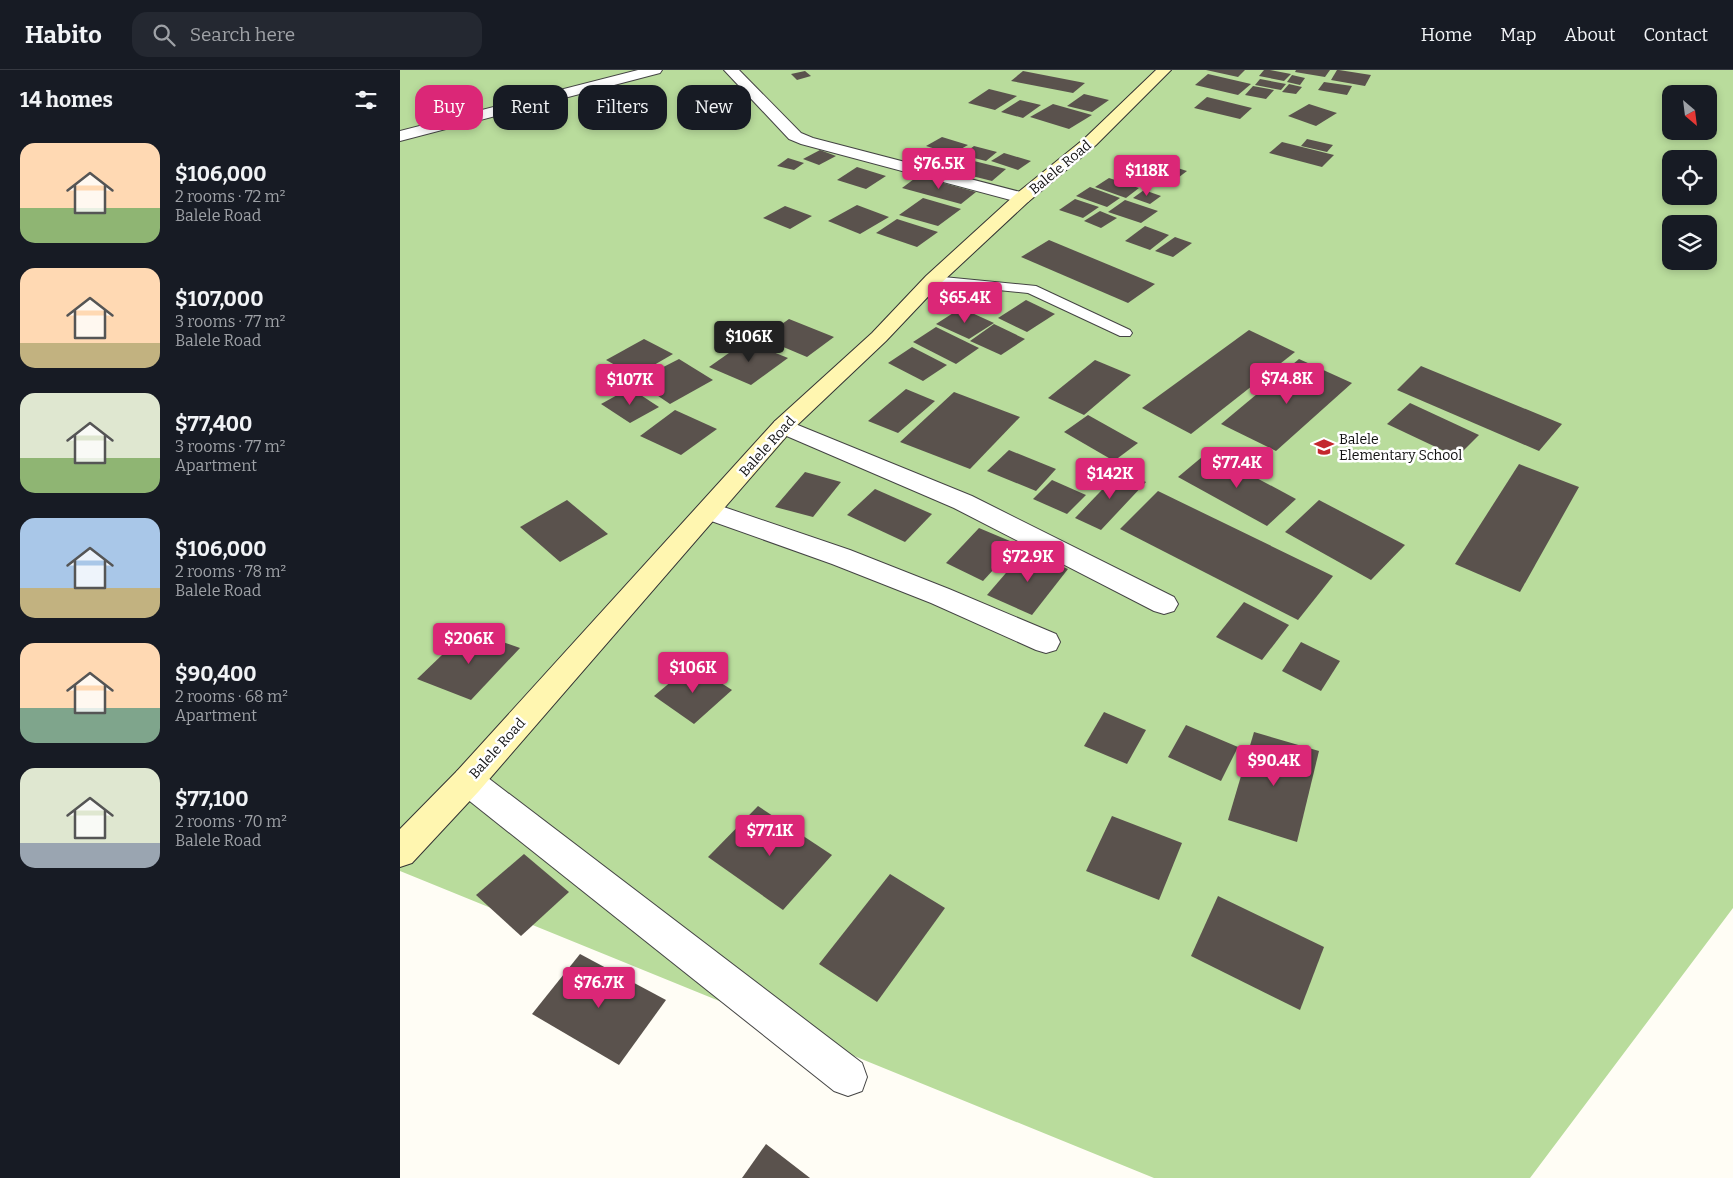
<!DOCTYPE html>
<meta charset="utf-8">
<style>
body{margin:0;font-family:Bitter,serif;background:#242831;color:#f1f3f6;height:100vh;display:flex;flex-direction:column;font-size:19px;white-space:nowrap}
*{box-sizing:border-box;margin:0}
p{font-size:16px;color:#9ea1a6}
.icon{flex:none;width:28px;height:28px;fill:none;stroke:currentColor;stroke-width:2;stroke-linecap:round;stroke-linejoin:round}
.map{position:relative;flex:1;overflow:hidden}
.panel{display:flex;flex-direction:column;background:#171b24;width:400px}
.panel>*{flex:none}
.hud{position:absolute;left:15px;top:15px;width:475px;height:45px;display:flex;gap:10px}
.needle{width:32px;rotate:152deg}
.controls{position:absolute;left:1262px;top:15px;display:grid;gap:10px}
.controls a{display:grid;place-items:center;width:55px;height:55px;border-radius:10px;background:#171b24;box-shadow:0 2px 8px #0003;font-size:25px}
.price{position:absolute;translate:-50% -42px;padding:0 11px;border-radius:5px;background:#db2777;color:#fff;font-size:16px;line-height:32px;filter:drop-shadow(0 1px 2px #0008)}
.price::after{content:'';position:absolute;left:50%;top:30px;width:15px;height:11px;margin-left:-8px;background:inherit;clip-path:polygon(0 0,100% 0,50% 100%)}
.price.active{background:#222;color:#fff}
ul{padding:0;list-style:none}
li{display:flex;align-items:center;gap:15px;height:125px;padding:0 20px}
li span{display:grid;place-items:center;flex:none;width:140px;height:100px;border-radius:15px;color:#555}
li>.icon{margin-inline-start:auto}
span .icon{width:60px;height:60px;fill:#fffc;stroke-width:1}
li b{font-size:21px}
h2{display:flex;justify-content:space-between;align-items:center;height:60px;padding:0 20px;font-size:21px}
.pill{padding:0 18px;border-radius:15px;background:#171b24;box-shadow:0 2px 8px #0003;font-size:18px;line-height:45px}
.pill.active{background:#db2777;color:#fff}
header{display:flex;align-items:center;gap:30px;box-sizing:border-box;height:70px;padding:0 25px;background:#171b24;border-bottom:1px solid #363941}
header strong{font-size:24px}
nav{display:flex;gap:28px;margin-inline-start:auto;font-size:18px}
.search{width:350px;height:45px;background:#242831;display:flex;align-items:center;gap:12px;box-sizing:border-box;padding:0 18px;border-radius:15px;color:#9ea1a6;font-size:19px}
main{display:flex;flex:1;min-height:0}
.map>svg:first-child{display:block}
</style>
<header>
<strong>Habito</strong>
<div class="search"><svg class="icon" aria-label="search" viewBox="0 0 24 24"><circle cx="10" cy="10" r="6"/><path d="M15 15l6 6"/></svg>Search here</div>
<nav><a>Home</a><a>Map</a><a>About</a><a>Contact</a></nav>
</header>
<main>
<section class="panel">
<h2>14 homes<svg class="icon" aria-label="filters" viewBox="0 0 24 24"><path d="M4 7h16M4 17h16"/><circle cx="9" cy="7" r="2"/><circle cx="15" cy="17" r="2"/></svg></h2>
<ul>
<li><span style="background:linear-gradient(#ffd9b3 65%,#8fb573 0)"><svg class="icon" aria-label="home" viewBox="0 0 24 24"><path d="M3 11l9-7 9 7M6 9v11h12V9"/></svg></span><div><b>$106,000</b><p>2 rooms · 72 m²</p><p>Balele Road</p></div></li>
<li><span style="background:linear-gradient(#ffd9b3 75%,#c2b280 0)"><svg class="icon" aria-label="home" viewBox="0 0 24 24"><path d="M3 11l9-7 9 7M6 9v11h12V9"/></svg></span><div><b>$107,000</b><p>3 rooms · 77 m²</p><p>Balele Road</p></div></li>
<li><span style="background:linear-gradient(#dfe7d0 65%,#8fb573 0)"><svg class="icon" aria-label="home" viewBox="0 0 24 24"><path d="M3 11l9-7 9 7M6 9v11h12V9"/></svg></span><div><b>$77,400</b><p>3 rooms · 77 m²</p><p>Apartment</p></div></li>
<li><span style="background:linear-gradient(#a9c7e8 70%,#c2b280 0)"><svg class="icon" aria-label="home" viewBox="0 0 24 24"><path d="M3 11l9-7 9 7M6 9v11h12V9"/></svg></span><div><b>$106,000</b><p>2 rooms · 78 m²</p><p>Balele Road</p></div></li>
<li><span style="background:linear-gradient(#ffd9b3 65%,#7fa58c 0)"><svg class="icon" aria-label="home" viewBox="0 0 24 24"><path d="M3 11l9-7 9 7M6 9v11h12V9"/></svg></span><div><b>$90,400</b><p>2 rooms · 68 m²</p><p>Apartment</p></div></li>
<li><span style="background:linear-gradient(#dfe7d0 75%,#9aa5b1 0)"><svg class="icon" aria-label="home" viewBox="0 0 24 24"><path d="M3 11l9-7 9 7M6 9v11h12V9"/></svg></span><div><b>$77,100</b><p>2 rooms · 70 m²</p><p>Balele Road</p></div></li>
</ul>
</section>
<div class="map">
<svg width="1333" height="1108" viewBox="0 0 1333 1108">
<rect width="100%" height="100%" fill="#fffdf5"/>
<path fill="#b9dc9c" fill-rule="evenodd" d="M0,0H1333V838L1130,1108H754L0,801ZM1271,24H1309V61H1271ZM1271,89H1309V126H1271ZM1271,154H1309V191H1271Z"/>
<g fill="#5a524d">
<polygon points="806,0 845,0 838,7"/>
<polygon points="864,0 870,0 891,4 884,11 859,6"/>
<polygon points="896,0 930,0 925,7 895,2"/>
<polygon points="937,0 939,0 971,5 965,16 931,10"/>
<polygon points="405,1 411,6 397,10 391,4"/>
<polygon points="623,1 685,13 673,23 611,11"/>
<polygon points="808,4 851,14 838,25 795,15"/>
<polygon points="892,5 905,8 900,15 887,12"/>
<polygon points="860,9 886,14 881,20 855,15"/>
<polygon points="924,12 952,16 947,25 918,20"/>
<polygon points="889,14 902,17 896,24 882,22"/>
<polygon points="853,16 874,20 866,29 845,25"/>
<polygon points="589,19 617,26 595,40 568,33"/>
<polygon points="684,24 709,30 692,42 667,36"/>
<polygon points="807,27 852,38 840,49 794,38"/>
<polygon points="620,30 641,35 623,48 601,42"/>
<polygon points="653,34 692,45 669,59 630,47"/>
<polygon points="909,34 937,43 916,56 888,46"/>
<polygon points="542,67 568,75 552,84 526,76"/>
<polygon points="907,69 933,75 927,82 901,76"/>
<polygon points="882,72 934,85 922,97 869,83"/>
<polygon points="574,76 597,82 586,91 562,85"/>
<polygon points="420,80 436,86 419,95 403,89"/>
<polygon points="604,83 631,91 618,100 591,91"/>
<polygon points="388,88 404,93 394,100 377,96"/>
<polygon points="749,89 787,101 766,117 728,105"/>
<polygon points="574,91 606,99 592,111 560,103"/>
<polygon points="457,97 486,106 466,119 437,110"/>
<polygon points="518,106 576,122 561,134 502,118"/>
<polygon points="709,108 739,118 726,128 695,117"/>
<polygon points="690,117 720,128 707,137 676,126"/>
<polygon points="744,120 761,126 750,134 733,128"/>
<polygon points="523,128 561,139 538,156 499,145"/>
<polygon points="675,129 699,137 683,148 659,140"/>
<polygon points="725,130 758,141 741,153 708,142"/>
<polygon points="457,135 489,147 460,164 428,151"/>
<polygon points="385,136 412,146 390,159 363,148"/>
<polygon points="700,141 717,148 701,158 684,151"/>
<polygon points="497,149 538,162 517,177 476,163"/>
<polygon points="745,156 769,165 750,180 725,171"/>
<polygon points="775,167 792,173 773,187 755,181"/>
<polygon points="649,170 755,214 728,233 621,187"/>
<polygon points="626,230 655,244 627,262 598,248"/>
<polygon points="561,238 594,253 569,269 536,254"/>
<polygon points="389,249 434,267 407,287 362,268"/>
<polygon points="594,254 625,269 601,285 570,271"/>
<polygon points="536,257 579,278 556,294 513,272"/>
<polygon points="849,260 895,282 791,364 742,338"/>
<polygon points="244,269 273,284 235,306 206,290"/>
<polygon points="346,271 388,288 351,315 309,297"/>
<polygon points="512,277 547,295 523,311 488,293"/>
<polygon points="279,289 313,310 270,334 236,311"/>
<polygon points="899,289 952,313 876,381 821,354"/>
<polygon points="695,290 731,305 684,345 648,328"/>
<polygon points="1021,296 1162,354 1139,381 997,320"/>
<polygon points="230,318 259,337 230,353 201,334"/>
<polygon points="506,319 535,331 498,363 468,351"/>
<polygon points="554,322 620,347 570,399 500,372"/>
<polygon points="1010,333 1079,365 1057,387 987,354"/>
<polygon points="275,340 317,359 281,385 240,366"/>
<polygon points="688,345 738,373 714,391 664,362"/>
<polygon points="609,380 656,399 636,421 587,401"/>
<polygon points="808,382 896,429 867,456 778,407"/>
<polygon points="1119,394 1179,417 1120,522 1055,494"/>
<polygon points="720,401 746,412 701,460 675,448"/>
<polygon points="405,402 441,412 413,447 375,437"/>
<polygon points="652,410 686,425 667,444 633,429"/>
<polygon points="475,419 532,444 505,472 447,445"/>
<polygon points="758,421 933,506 898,550 720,459"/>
<polygon points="167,430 208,464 160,492 120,457"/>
<polygon points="919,430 1005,475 971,510 885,462"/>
<polygon points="579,458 617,474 583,511 546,493"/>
<polygon points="625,481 668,499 632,545 587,525"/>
<polygon points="844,532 889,555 862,590 816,567"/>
<polygon points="68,560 120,578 71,630 17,609"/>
<polygon points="901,572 940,591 921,621 882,601"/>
<polygon points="292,594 332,620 294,654 254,626"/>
<polygon points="704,642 746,660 727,694 684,676"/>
<polygon points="786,655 838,677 821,711 768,687"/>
<polygon points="854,662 919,681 897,772 828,750"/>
<polygon points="358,736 432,785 383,840 308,787"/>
<polygon points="712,746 782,773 759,830 686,801"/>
<polygon points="124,784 169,822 121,866 76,825"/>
<polygon points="490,804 545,838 477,932 419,894"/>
<polygon points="818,826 924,877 900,940 791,886"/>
<polygon points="180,884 266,930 219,995 132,944"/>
<polygon points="366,1074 410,1108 342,1108"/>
</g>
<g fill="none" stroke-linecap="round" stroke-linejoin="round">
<defs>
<polygon id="lane" points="533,206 636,216 730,260 732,263 730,266 720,266 628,223 528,213 526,210"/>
<g id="street">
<polygon points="238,0 262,0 260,3 0,71 0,61"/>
<polygon points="324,0 339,0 401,63 413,68 628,124 631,128 628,132 622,133 401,74 389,69"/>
<polygon points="383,349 572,426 774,527 778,534 774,541 764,544 754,541 554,438 375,361 372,356 375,351"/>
<polygon points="309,432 450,480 549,519 656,564 660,572 656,580 646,583 636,580 531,533 432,494 300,447 297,441 300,435"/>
<polygon points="68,697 79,701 462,993 467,1007 462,1021 448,1026 434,1021 57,721 52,711 57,701"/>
</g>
<polygon id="secondary" points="756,0 771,0 696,75 628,132 540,214 486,271 391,361 79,721 12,793 0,797 0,759 57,701 375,351 472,263 526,206 616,124 684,69"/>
</defs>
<use href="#lane" stroke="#444" stroke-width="2"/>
<use href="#street" stroke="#444" stroke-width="2"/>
<use href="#secondary" stroke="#333" stroke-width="2"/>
<use href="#lane" fill="#fff" fill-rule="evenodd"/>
<use href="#street" fill="#fff" fill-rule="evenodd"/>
<use href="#secondary" fill="#fff6b0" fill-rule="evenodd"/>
</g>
<defs>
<symbol id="school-bare" viewBox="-9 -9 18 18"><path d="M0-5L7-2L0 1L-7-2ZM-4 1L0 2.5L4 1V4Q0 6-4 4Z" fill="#c4262e" stroke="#fff" stroke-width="2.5" paint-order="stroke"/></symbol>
</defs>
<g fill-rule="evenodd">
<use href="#school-bare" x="910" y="363" width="28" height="28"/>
</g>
<g text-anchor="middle" stroke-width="5" stroke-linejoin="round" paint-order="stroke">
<g font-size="14" fill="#111" stroke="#fff">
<text transform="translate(660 97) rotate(-40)" y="5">Balele Road</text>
<text transform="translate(367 376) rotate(-48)" y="5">Balele Road</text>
<text transform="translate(97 678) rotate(-48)" y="5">Balele Road</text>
</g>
<g font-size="14" fill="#111" stroke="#fff" text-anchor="start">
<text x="939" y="374">Balele<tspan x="939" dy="16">Elementary School</tspan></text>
</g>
</g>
</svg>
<div class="controls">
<a><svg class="needle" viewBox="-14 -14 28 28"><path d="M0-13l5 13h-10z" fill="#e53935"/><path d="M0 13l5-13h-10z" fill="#9ea1a6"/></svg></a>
<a><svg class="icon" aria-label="locate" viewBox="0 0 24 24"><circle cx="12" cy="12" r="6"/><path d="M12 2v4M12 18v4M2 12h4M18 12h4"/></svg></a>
<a><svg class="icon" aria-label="layers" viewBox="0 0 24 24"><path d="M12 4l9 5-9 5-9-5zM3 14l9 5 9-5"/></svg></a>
</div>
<b class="price" style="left:539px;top:120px">$76.5K</b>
<b class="price" style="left:747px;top:127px">$118K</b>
<b class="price" style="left:565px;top:254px">$65.4K</b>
<b class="price active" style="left:349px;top:293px">$106K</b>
<b class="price" style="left:887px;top:335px">$74.8K</b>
<b class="price" style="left:230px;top:336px">$107K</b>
<b class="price" style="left:837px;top:419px">$77.4K</b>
<b class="price" style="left:710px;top:430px">$142K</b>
<b class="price" style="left:628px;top:513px">$72.9K</b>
<b class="price" style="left:69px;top:595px">$206K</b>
<b class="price" style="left:293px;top:624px">$106K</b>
<b class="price" style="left:874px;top:717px">$90.4K</b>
<b class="price" style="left:370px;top:787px">$77.1K</b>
<b class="price" style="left:199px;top:939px">$76.7K</b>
<div class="hud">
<a class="pill active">Buy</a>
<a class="pill">Rent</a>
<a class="pill">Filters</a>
<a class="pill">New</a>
</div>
</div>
</main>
